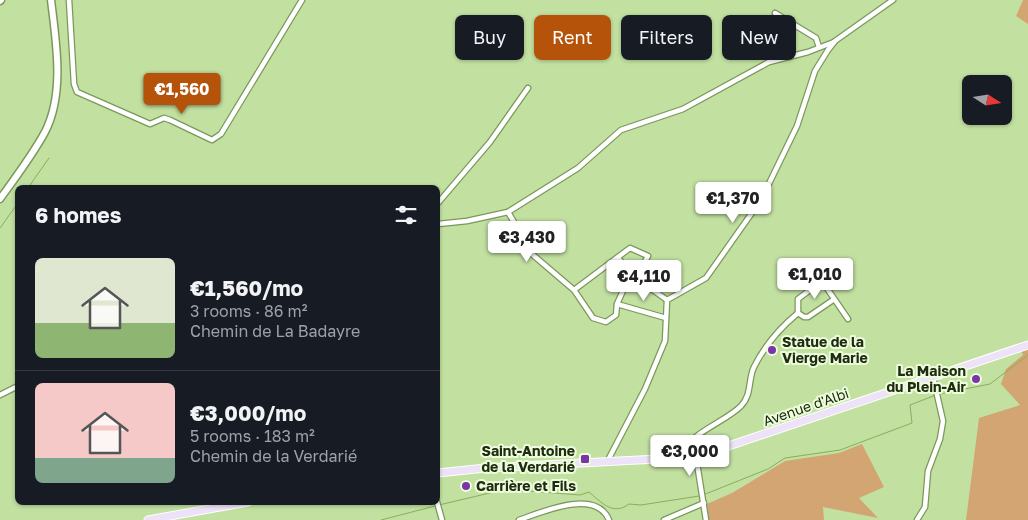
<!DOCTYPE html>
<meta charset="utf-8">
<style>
body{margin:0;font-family:"Golos Text",sans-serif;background:#20242c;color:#f1f3f6;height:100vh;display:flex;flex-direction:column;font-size:19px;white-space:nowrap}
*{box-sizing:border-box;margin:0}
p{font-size:16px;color:#9ea1a6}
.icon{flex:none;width:28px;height:28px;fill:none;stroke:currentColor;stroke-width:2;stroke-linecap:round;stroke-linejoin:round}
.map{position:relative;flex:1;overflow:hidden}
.panel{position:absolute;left:15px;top:185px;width:425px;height:320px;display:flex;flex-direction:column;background:#171b24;border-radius:8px;box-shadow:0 1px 4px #0004}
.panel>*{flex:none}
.top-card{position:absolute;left:455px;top:15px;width:475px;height:45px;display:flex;gap:10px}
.needle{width:32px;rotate:102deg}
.fabs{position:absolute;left:962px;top:75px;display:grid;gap:10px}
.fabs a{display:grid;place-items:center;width:50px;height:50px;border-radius:8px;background:#171b24;box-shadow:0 1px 4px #0004;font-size:25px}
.price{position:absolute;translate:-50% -42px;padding:0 11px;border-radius:5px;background:#fff;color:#222;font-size:16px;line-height:32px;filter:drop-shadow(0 1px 2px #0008)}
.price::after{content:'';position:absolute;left:50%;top:30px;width:15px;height:11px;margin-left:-8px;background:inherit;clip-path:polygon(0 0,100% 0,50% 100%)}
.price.active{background:#b45309;color:#fff}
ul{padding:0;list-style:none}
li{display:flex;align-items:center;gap:15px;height:125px;padding:0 20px}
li+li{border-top:1px solid #363941}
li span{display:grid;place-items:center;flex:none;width:140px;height:100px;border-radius:8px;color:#555}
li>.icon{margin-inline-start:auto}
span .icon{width:60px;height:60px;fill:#fffc;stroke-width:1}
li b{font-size:21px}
h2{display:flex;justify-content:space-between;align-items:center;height:60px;padding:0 20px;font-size:21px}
.pill{padding:0 18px;border-radius:8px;background:#171b24;box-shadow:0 1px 4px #0004;font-size:18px;line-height:45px}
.pill.active{background:#b45309;color:#fff}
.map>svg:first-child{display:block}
</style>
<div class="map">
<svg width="1028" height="520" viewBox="0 0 1028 520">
<rect width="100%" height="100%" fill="#c2e1a1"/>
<g fill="#d2a573">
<polygon points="1023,0 1028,0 1028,24 1016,16"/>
<polygon points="1028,348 1028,520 966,520 979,418 1020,405 1001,384 1006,369 1023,355 1021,350"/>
<polygon points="862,444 884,487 859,498 878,518 823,507 824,520 709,520 707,504 732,493 785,461 839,453"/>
</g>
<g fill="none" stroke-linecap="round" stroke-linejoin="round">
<g stroke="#88ae5a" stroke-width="1">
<polyline points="28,188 49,158"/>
<polyline points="0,228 18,203"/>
<polyline points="940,394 990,384 1028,355"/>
<polyline points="703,495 768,469 785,458 840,450 912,423 910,405 936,395"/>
<path d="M439,505L494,492L529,491L580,495L589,492C602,503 613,516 629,504L641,505L699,496"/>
<polyline points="381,520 435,506"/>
</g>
<defs>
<g id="minor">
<polyline points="69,0 74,84 77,92 150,124 164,118 170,120 212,140 221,134 302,0"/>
<polyline points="775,13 816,38 819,47"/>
<polyline points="438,203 490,142 528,88"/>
<polyline points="508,212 533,255 574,290 593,318 606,322 616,315 617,304 626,284 628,279 638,274 648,256 630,248 574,290"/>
<polyline points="438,224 467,221 508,212 578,168 621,130 683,109 769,62 808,52 834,42"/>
<polyline points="618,258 633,276 667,300"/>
<polyline points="617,304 666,318"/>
<polyline points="798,313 798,299 822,281 848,319"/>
<polyline points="798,313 804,317 808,317 833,300"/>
<polyline points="0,395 18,386"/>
<polyline points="696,457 706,520"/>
<path d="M681,458C688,432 723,424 741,406C752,395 748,379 754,367C764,347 781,327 798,313"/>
<polyline points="607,462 645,389 665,341 667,300 706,278 761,200 797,126 815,71 828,50 835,41 893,0"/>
<polyline points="437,502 442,520"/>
<path d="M519,520C542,512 596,488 609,520"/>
<polyline points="664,520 704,503"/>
<polyline points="917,520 925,507 928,471 940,439 943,421 933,377"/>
</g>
<g id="secondary">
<polyline points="0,1 1,0"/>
<path d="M0,199C15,178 32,156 45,132C65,93 56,42 51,0"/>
</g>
<g id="primary">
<polyline points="438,473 486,468 696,457 1028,345"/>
<polyline points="148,520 248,502"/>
</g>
</defs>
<use href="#minor" stroke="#7b985b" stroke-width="7"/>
<use href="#secondary" stroke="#7b985b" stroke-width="9"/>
<use href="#primary" stroke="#fff" stroke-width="9"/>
<use href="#minor" stroke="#fff" stroke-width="4.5"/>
<use href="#secondary" stroke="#fff" stroke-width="6"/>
<use href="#primary" stroke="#ede2f7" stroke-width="7"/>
</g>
<g fill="#7b35a8" stroke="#ecfddc" stroke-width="2">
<circle cx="772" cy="350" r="5"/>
<circle cx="976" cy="379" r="5"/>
<rect x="580" y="454" width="10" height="10" rx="2.5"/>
<circle cx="466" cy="486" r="5"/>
</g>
<g text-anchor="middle" stroke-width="4" stroke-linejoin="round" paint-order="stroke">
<g font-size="14" font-weight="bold" fill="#202b12" stroke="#ecfddc" text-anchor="start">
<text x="782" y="347">Statue de la<tspan x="782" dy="16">Vierge Marie</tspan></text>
<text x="966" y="376" text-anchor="end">La Maison<tspan x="966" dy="16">du Plein-Air</tspan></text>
<text x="575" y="456" text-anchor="end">Saint-Antoine<tspan x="575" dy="16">de la Verdarié</tspan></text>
<text x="476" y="491">Carrière et Fils</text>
</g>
<g font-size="14" fill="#202b12" stroke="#ecfddc">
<text transform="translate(806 407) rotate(-19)" y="5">Avenue d'Albi</text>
</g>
</g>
</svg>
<div class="fabs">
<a><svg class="needle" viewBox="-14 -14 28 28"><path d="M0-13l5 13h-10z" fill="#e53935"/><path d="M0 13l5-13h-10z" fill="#9ea1a6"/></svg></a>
</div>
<b class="price active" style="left:182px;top:115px">€1,560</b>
<b class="price" style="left:733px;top:224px">€1,370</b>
<b class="price" style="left:527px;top:263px">€3,430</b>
<b class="price" style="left:815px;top:300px">€1,010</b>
<b class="price" style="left:644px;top:302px">€4,110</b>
<b class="price" style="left:690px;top:477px">€3,000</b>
<div class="top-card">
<a class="pill">Buy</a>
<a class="pill active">Rent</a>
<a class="pill">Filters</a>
<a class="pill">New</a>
</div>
<section class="panel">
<h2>6 homes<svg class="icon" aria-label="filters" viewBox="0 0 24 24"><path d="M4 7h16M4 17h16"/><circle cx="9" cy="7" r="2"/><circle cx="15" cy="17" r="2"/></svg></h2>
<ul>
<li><span style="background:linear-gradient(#dfe7d0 65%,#8fb573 0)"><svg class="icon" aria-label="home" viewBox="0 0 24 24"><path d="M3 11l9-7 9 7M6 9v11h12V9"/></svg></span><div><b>€1,560/mo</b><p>3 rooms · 86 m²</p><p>Chemin de La Badayre</p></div></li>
<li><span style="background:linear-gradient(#f6c9c9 75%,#7fa58c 0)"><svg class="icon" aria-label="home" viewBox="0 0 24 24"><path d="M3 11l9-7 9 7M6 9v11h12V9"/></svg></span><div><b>€3,000/mo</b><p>5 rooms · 183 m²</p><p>Chemin de la Verdarié</p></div></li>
</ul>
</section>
</div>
